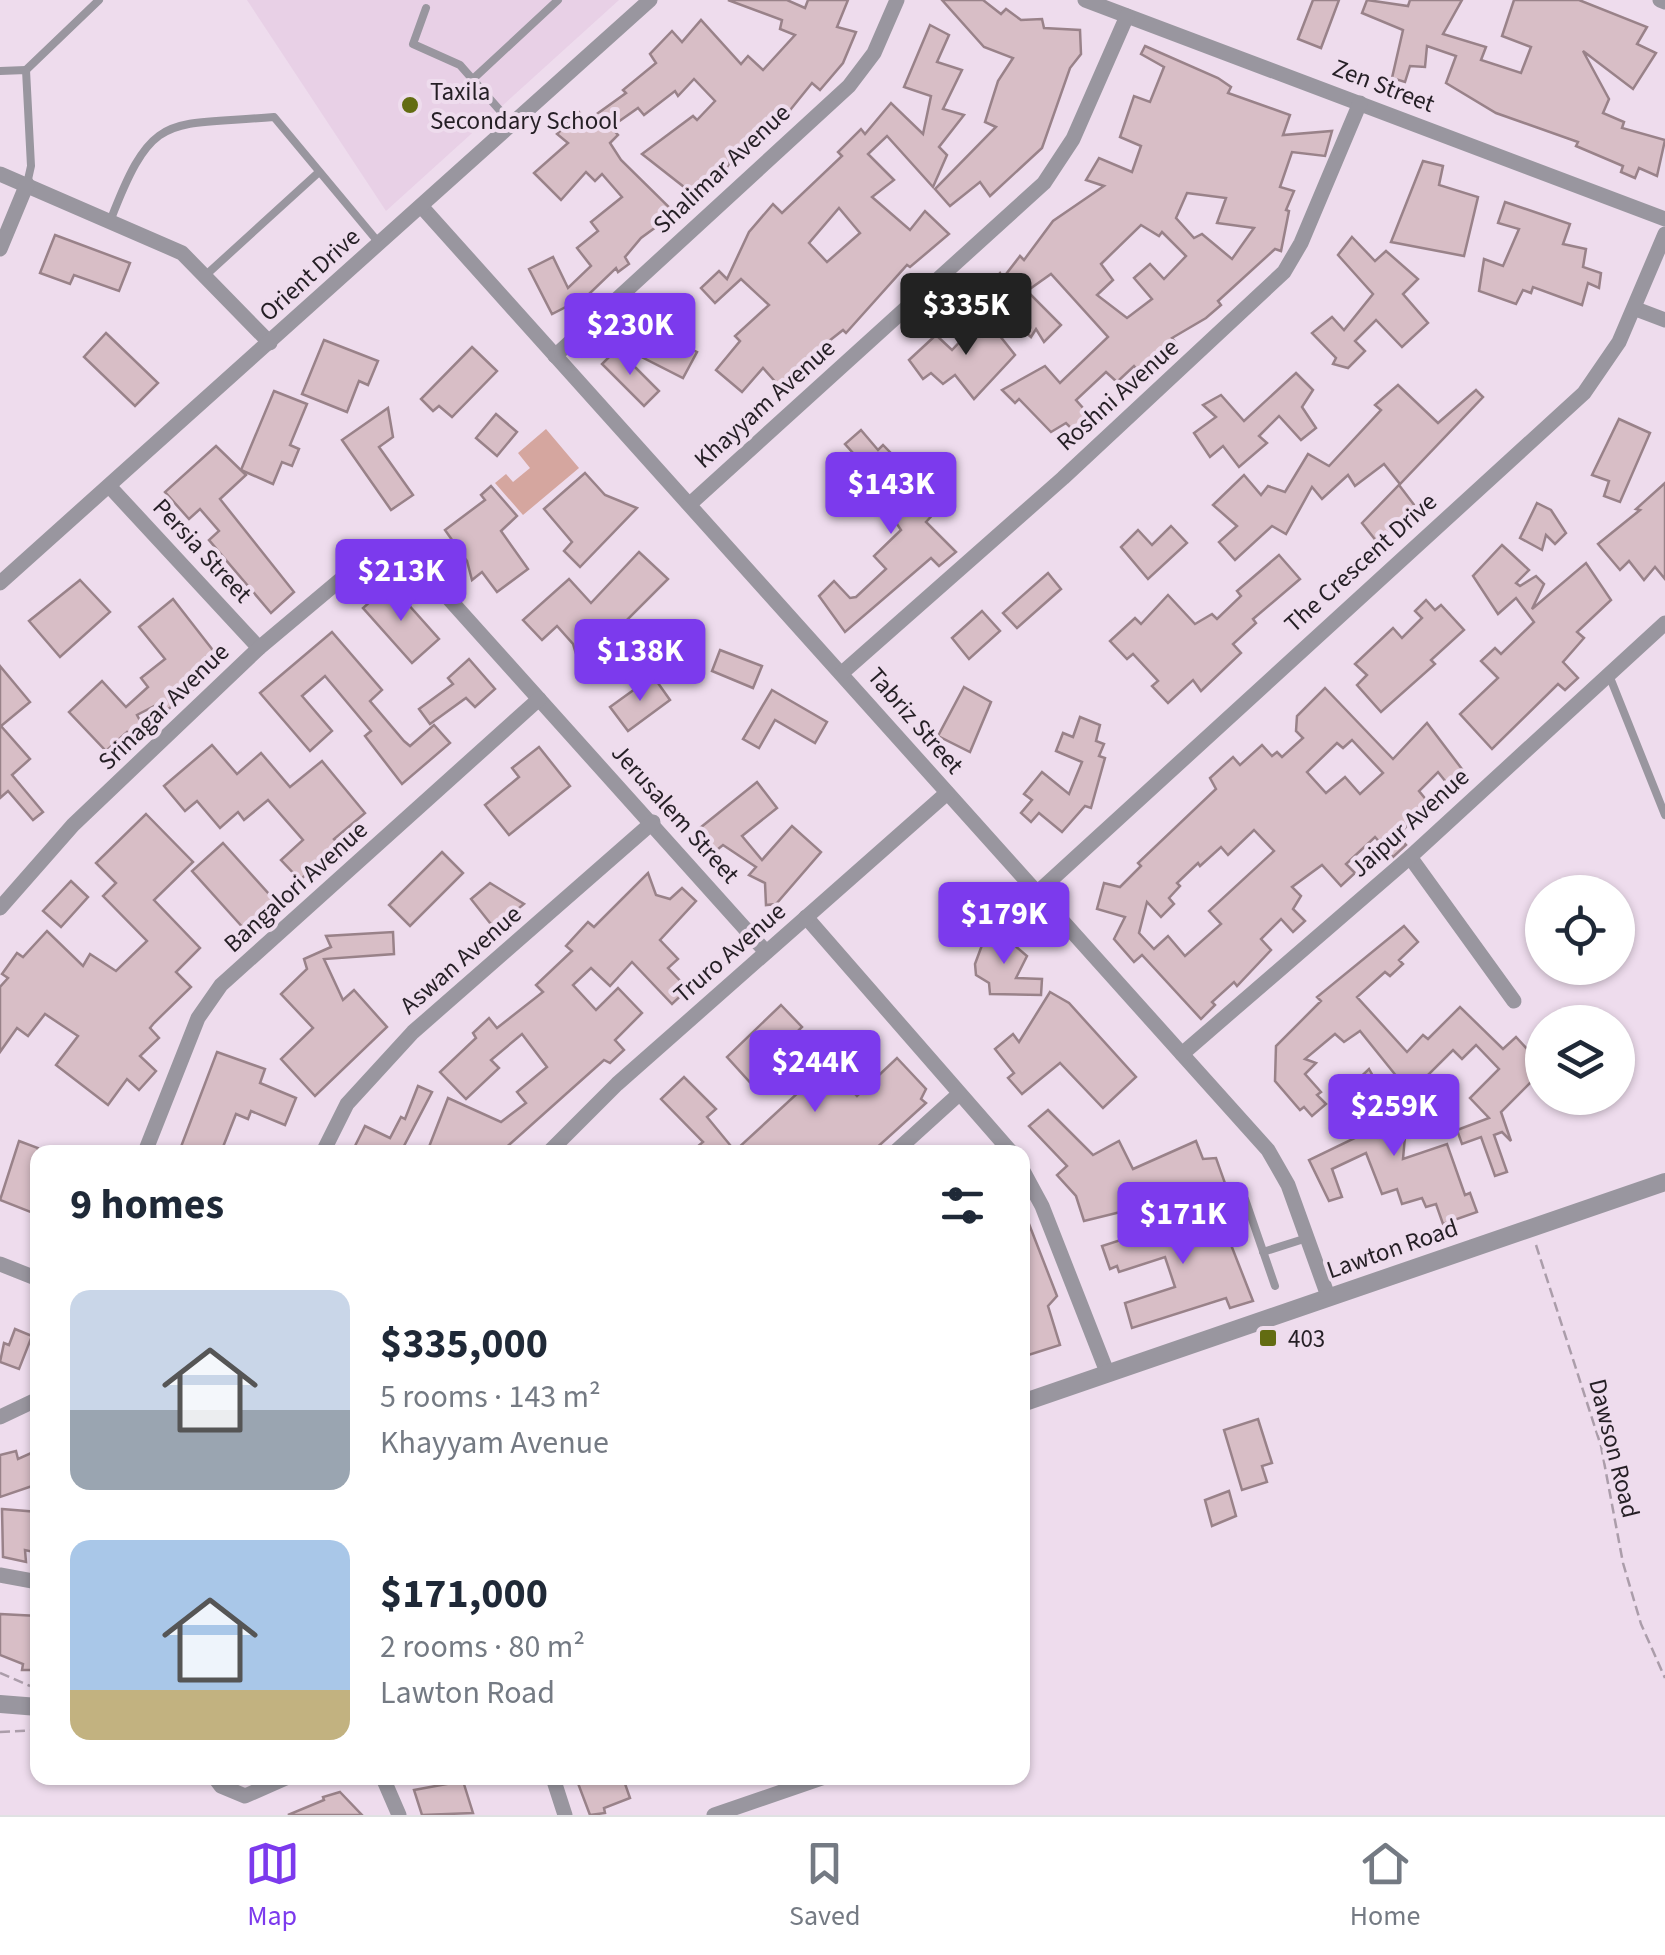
<!DOCTYPE html>
<meta charset="utf-8">
<style>
body{margin:0;font-family:"Source Sans 3",sans-serif;background:#f2f2f3;color:#1f2937;height:100vh;display:flex;flex-direction:column;font-size:38px;white-space:nowrap}
*{box-sizing:border-box;margin:0}
p{font-size:32px;color:#747a83}
.icon{flex:none;width:55px;height:55px;fill:none;stroke:currentColor;stroke-width:2;stroke-linecap:round;stroke-linejoin:round}
.map{position:relative;flex:1;overflow:hidden}
.details{position:absolute;left:30px;top:1145px;width:1000px;height:640px;display:flex;flex-direction:column;background:#fff;border-radius:20px;box-shadow:0 2px 8px #0004}
.details>*{flex:none}
.fabs{position:absolute;left:1525px;top:875px;display:grid;gap:20px}
.fabs a{display:grid;place-items:center;width:110px;height:110px;border-radius:50%;background:#fff;box-shadow:0 2px 8px #0004;font-size:50px}
.price{position:absolute;translate:-50% -85px;padding:0 22px;border-radius:10px;background:#7c3aed;color:#fff;font-size:32px;line-height:65px;filter:drop-shadow(0 2px 5px #0008)}
.price::after{content:'';position:absolute;left:50%;top:60px;width:30px;height:22px;margin-left:-15px;background:inherit;clip-path:polygon(0 0,100% 0,50% 100%)}
.price.selected{background:#222;color:#fff}
ul{padding:0;list-style:none}
li{display:flex;align-items:center;gap:30px;height:250px;padding:0 40px}
li span{display:grid;place-items:center;flex:none;width:280px;height:200px;border-radius:20px;color:#555}
li>.icon{margin-inline-start:auto}
span .icon{width:120px;height:120px;fill:#fffc;stroke-width:1}
li b{font-size:42px}
h2{display:flex;justify-content:space-between;align-items:center;height:120px;padding:0 40px;font-size:42px}
.tabs{display:flex;justify-content:space-around;align-items:center;height:140px;border-top:2px solid #e0e1e3;background:#fff;font-size:28px;color:#747a83}
.tabs a{display:grid;justify-items:center;gap:5px}
.tabs .selected{color:#7c3aed}
.map>svg:first-child{display:block}
</style>
<div class="map">
<svg width="1665" height="1815" viewBox="0 0 1665 1815">
<rect width="100%" height="100%" fill="#eedced"/>
<polygon fill="#e8d0e6" points="247,0 619,0 386,211"/>
<polygon fill="#d5a69f" points="546,429 579,468 523,515 495,483 506,474 513,482 530,468 518,453"/>
<g fill="#d8bec6" stroke="#998289" stroke-width="2.5" fill-rule="evenodd">
<polygon points="728,0 787,0 805,8 808,0 848,0 837,27 856,32 843,63 820,90 812,83 774,130 770,124 733,157 723,174 718,170 693,194 642,154 693,116 697,120 715,101 694,79 678,96 675,91 644,115 638,108 611,127 618,135 610,143 621,160 675,213 641,238 625,257 629,264 618,272 616,268 587,296 552,314 529,269 553,257 568,288 591,266 577,248 598,231 591,222 622,197 602,174 595,181 586,172 561,200 534,173 568,143 557,134 579,112 587,121 626,93 623,90 656,63 650,54 672,31 682,42 701,20 741,64 748,56 763,70 795,35 780,29 782,20"/>
<polygon points="942,0 983,0 1001,14 1006,9 1021,20 1042,19 1044,28 1080,30 1081,54 1070,68 1042,148 990,196 980,182 950,206 935,189 996,127 985,122 998,81 1013,58 984,47"/>
<polygon points="1313,0 1339,0 1321,48 1298,39"/>
<polygon points="1367,0 1408,6 1410,0 1462,0 1443,34 1486,47 1481,60 1521,73 1531,47 1502,36 1514,0 1579,0 1647,27 1637,44 1656,53 1633,89 1583,51 1609,99 1603,113 1624,122 1622,128 1665,140 1657,176 1639,168 1635,178 1621,172 1623,166 1576,146 1578,142 1496,113 1446,83 1456,56 1427,46 1425,67 1410,66 1405,82 1392,78 1403,30 1362,13"/>
<path d="M930,25L949,35L937,62L962,70L943,109L964,115L939,147L947,155L933,187L887,136L868,154L894,180L872,197L910,230L925,211L949,234L910,267L907,265L846,333L843,330L800,364L779,386L763,368L742,392L716,370L740,341L735,336L769,305L741,279L715,303L701,288L719,271L727,279L749,232L773,204L782,213L842,156L838,152L861,129L865,134L891,103L923,134L931,96L904,87ZM839,208L860,233L827,262L809,243Z"/>
<path d="M1145,46L1218,78L1231,87L1228,93L1290,115L1283,135L1332,131L1325,156L1292,152L1280,187L1294,191L1286,210L1289,211L1281,251L1275,249L1218,301L1221,305L1206,318L1172,338L1176,343L1142,375L1134,366L1117,382L1106,372L1076,400L1091,417L1076,433L1066,423L1051,432L1019,399L1015,403L1002,390L1045,366L1060,383L1108,337L1051,274L1027,291L1061,325L1044,342L1036,329L1031,337L994,306L1000,300L988,286L1000,273L1003,278L1020,256L1024,260L1053,221L1104,186L1086,180L1099,158L1132,172L1141,146L1120,137L1134,96L1150,102L1164,67L1141,54ZM1187,193L1226,198L1217,223L1254,228L1232,259L1202,234L1194,238L1176,218ZM1141,225L1159,236L1162,232L1186,256L1164,279L1150,264L1134,278L1152,299L1127,318L1097,295L1113,280L1101,264Z"/>
<polygon points="1423,161 1443,166 1439,185 1478,197 1464,256 1391,242"/>
<polygon points="1505,202 1570,224 1563,244 1586,249 1583,267 1601,273 1599,288 1588,283 1582,305 1533,287 1531,293 1523,290 1516,304 1479,291 1484,259 1503,266 1519,229 1498,223"/>
<polygon points="55,235 130,263 119,291 74,275 70,284 40,273"/>
<polygon points="1352,237 1375,261 1386,251 1418,279 1403,294 1428,323 1402,347 1376,320 1355,341 1365,351 1348,368 1333,364 1336,358 1312,333 1332,317 1344,330 1373,294 1338,255"/>
<polygon points="984,316 1015,355 974,399 955,375 943,384 931,373 923,379 909,360 936,335 952,350"/>
<polygon points="636,321 697,352 683,378 622,347"/>
<polygon points="106,333 158,383 135,406 84,357"/>
<polygon points="324,340 378,361 368,385 359,381 347,412 302,394"/>
<polygon points="472,347 497,371 452,417 439,406 433,411 421,399"/>
<polygon points="617,349 659,391 644,406 602,364"/>
<polygon points="1296,373 1313,390 1302,407 1316,428 1301,440 1279,416 1259,436 1267,443 1239,467 1223,446 1210,457 1194,433 1216,417 1203,405 1221,395 1244,421"/>
<polygon points="1398,385 1438,423 1476,390 1483,397 1400,484 1384,464 1355,486 1348,475 1322,499 1312,487 1286,534 1272,526 1235,560 1219,542 1237,526 1213,505 1244,475 1261,495 1268,486 1285,492 1308,454 1329,466 1381,410 1375,405"/>
<polygon points="274,391 307,404 290,445 299,449 292,466 282,462 273,484 241,470"/>
<polygon points="388,408 393,437 379,447 413,495 391,510 342,440"/>
<polygon points="496,414 517,432 497,456 476,438"/>
<polygon points="1619,419 1650,433 1620,502 1604,496 1609,481 1592,475"/>
<polygon points="861,430 878,450 883,445 925,488 920,492 938,509 926,522 956,552 939,566 931,558 845,632 819,596 834,581 850,598 856,597 886,569 874,556 901,530 889,512 906,497 885,477 879,482 845,444"/>
<polygon points="216,446 246,475 220,499 294,592 271,613 209,540 219,531 200,509 189,519 165,492"/>
<polygon points="585,473 605,495 637,508 580,567 564,551 572,542 544,509"/>
<polygon points="1665,483 1665,579 1655,567 1644,580 1629,561 1620,570 1598,544 1640,510 1636,509"/>
<polygon points="1399,485 1415,506 1377,542 1362,523"/>
<polygon points="491,486 517,516 501,531 528,569 497,592 482,572 472,580 467,561 445,530 485,500 481,495"/>
<polygon points="1537,503 1551,510 1566,533 1555,544 1546,535 1542,550 1520,538"/>
<polygon points="1171,526 1187,543 1148,579 1121,547 1138,530 1152,545"/>
<polygon points="1502,545 1529,570 1516,583 1520,586 1536,576 1544,584 1532,609 1586,563 1611,600 1577,632 1584,638 1563,662 1578,678 1565,690 1558,684 1492,749 1460,714 1498,678 1481,661 1495,648 1501,654 1534,622 1516,598 1498,614 1473,576"/>
<polygon points="639,552 668,579 596,651 577,657 573,644 557,626 542,640 523,620 569,579 591,603"/>
<polygon points="1279,555 1300,579 1253,619 1256,623 1233,644 1241,653 1201,691 1193,680 1168,703 1152,686 1158,681 1133,654 1127,659 1110,641 1135,618 1141,624 1168,595 1195,624 1212,614 1217,619 1241,596 1237,591"/>
<polygon points="1048,573 1061,589 1017,628 1003,613"/>
<polygon points="80,580 110,612 60,657 29,621"/>
<polygon points="390,584 439,639 412,663 363,608"/>
<polygon points="173,599 219,658 187,684 192,690 166,711 160,703 137,715 144,728 133,739 127,732 106,751 69,712 102,681 126,707 148,687 141,678 165,659 139,627"/>
<polygon points="1426,600 1435,610 1441,605 1464,630 1431,660 1435,664 1381,712 1357,685 1367,675 1355,664 1393,628 1402,638 1422,618 1415,611"/>
<polygon points="982,611 1000,631 969,659 952,638"/>
<polygon points="332,632 382,690 370,701 404,741 410,746 434,725 450,743 402,784 365,736 371,731 325,676 302,696 332,731 310,751 260,693"/>
<polygon points="720,650 762,666 753,688 712,671"/>
<polygon points="469,659 495,689 475,707 466,698 430,724 419,709 453,684 448,678"/>
<polygon points="0,666 30,702 1,726 30,759 12,775 43,812 33,820 8,791 0,798"/>
<polygon points="653,676 670,700 628,731 610,707"/>
<polygon points="964,687 991,702 970,752 938,736"/>
<path d="M1325,688L1393,759L1427,723L1465,773L1450,787L1438,772L1419,791L1428,802L1398,836L1406,845L1393,857L1375,837L1346,864L1355,873L1341,886L1322,865L1292,887L1301,896L1293,909L1305,921L1293,932L1281,919L1261,939L1271,950L1237,986L1234,982L1212,1002L1215,1005L1201,1019L1142,955L1134,962L1114,939L1125,917L1097,909L1104,883L1120,887L1141,866L1138,863L1216,789L1210,778L1233,757L1240,765L1262,745L1272,756L1277,752L1282,757L1303,738L1296,731L1297,716ZM1352,740L1383,773L1360,794L1345,777L1326,793L1307,772L1337,743L1343,748ZM1254,830L1274,851L1209,911L1221,924L1185,956L1168,936L1154,949L1139,933L1147,902L1161,917L1174,904L1169,898L1180,886L1177,883L1198,863L1200,866L1221,847L1228,855Z"/>
<polygon points="772,690 827,722 815,743 775,720 759,748 743,739"/>
<polygon points="1080,717 1100,725 1096,741 1104,744 1099,756 1105,758 1091,808 1085,806 1062,832 1039,813 1031,822 1021,813 1032,800 1024,794 1042,772 1069,794 1082,762 1056,751 1063,733 1073,737"/>
<polygon points="212,745 237,774 261,753 290,787 322,761 365,813 334,839 339,844 300,880 281,860 303,840 268,800 244,820 238,812 220,828 197,801 185,811 164,786"/>
<polygon points="539,747 570,786 509,835 485,805 519,777 512,768"/>
<polygon points="757,782 777,808 742,836 762,860 792,826 821,852 776,904 766,905 765,883 749,875 756,867 723,845 713,853 695,832"/>
<polygon points="146,814 193,862 154,900 200,948 176,972 191,987 154,1023 150,1028 159,1038 140,1056 156,1071 139,1090 127,1079 108,1105 56,1065 78,1036 45,1014 28,1036 17,1028 0,1052 0,987 8,978 2,974 17,953 23,957 47,931 83,966 90,954 116,971 147,941 103,896 116,883 96,863"/>
<polygon points="223,843 277,903 246,931 192,871"/>
<polygon points="442,852 463,873 410,926 389,905"/>
<polygon points="648,873 656,895 670,899 682,888 696,901 660,940 678,959 668,968 688,989 672,1004 632,962 610,986 591,968 573,985 596,1010 618,988 642,1013 615,1040 624,1050 610,1063 604,1060 501,1152 468,1152 452,1147 450,1152 427,1152 448,1098 501,1122 526,1103 517,1092 547,1067 522,1034 491,1060 499,1068 466,1099 440,1072 476,1038 473,1033 489,1018 497,1028 543,992 536,985 572,951 566,946 588,922 594,927"/>
<polygon points="71,881 88,897 61,927 43,911"/>
<polygon points="490,883 524,904 494,928 471,899"/>
<polygon points="1404,926 1418,942 1399,960 1403,964 1390,976 1385,972 1357,997 1407,1052 1423,1035 1428,1039 1460,1007 1503,1049 1516,1037 1528,1050 1542,1038 1542,1071 1501,1112 1511,1141 1502,1132 1494,1135 1507,1172 1495,1176 1481,1137 1462,1144 1457,1130 1489,1118 1470,1098 1499,1069 1476,1045 1462,1059 1453,1050 1410,1093 1360,1031 1344,1042 1335,1034 1305,1059 1316,1063 1305,1074 1321,1092 1317,1095 1326,1104 1312,1116 1304,1107 1300,1110 1275,1081 1276,1046 1321,1001 1317,997"/>
<polygon points="988,929 999,932 1027,956 1016,978 1042,979 1041,995 990,994 989,983 976,975 975,964"/>
<polygon points="393,932 394,954 324,959 343,1000 354,990 387,1027 315,1096 281,1059 313,1028 281,994 307,969 304,959 331,947 326,936"/>
<polygon points="1050,992 1069,1003 1136,1077 1103,1108 1060,1063 1022,1094 1008,1078 1014,1073 995,1049 1013,1034 1019,1042"/>
<polygon points="781,1005 802,1027 784,1045 795,1056 756,1089 727,1057"/>
<polygon points="217,1052 265,1069 260,1083 296,1098 285,1125 251,1111 248,1119 236,1114 221,1152 179,1152"/>
<polygon points="897,1058 926,1089 921,1099 926,1103 872,1152 691,1152 703,1142 661,1099 684,1077 716,1109 707,1117 735,1151 828,1065 857,1096"/>
<polygon points="1369,1069 1390,1106 1363,1121 1406,1125 1403,1159 1447,1144 1465,1195 1470,1193 1477,1212 1443,1224 1436,1204 1426,1207 1422,1198 1402,1204 1397,1189 1382,1194 1366,1153 1332,1169 1342,1197 1329,1201 1309,1160 1355,1138 1341,1113 1362,1101 1349,1088"/>
<polygon points="418,1086 432,1092 404,1146 418,1152 352,1152 365,1126 390,1138 401,1117 405,1119"/>
<polygon points="1048,1110 1093,1155 1119,1141 1133,1169 1196,1141 1203,1159 1216,1158 1226,1186 1084,1221 1076,1196 1057,1175 1067,1166 1029,1126"/>
<polygon points="19,1141 38,1148 38,1201 33,1213 0,1200"/>
<polygon points="1022,1206 1057,1296 1048,1306 1060,1345 1022,1357"/>
<polygon points="1217,1209 1253,1301 1230,1308 1226,1298 1132,1328 1125,1303 1175,1287 1165,1257 1119,1272 1117,1266 1110,1269 1102,1246"/>
<polygon points="15,1329 32,1336 19,1369 0,1362 4,1343 9,1345"/>
<polygon points="1258,1419 1272,1463 1262,1466 1267,1482 1242,1490 1224,1430"/>
<polygon points="38,1450 38,1484 0,1497 0,1455 16,1451 18,1459"/>
<polygon points="1229,1491 1236,1516 1212,1526 1205,1500"/>
<polygon points="2,1509 38,1512 38,1553 25,1550 26,1562 3,1557"/>
<polygon points="0,1614 38,1616 38,1670 22,1670 23,1664 0,1655"/>
<polygon points="576,1778 623,1778 630,1798 604,1808 605,1813 590,1815"/>
<polygon points="463,1781 473,1813 422,1815 414,1790"/>
<polygon points="340,1792 362,1815 288,1815 324,1800 323,1797"/>
</g>
<g fill="none" stroke-linecap="round" stroke-linejoin="round">
<g stroke="#ab9daa" stroke-width="2.5" stroke-dasharray="10 5" stroke-linecap="butt">
<polyline points="1536,1245 1601,1446 1623,1563 1641,1624 1665,1678"/>
<polyline points="0,1673 30,1686"/>
<polyline points="0,1732 38,1730"/>
</g>
<g stroke="#99969f" stroke-width="8">
<polyline points="426,8 413,44 460,65 511,123"/>
<polyline points="26,70 99,0"/>
<polyline points="0,71 26,70 31,166 27,184"/>
<polyline points="473,79 558,0"/>
<path d="M111,219C153,110 166,126 274,117L379,243"/>
<polyline points="207,274 319,172"/>
<polyline points="1609,675 1665,815"/>
<polyline points="1245,1199 1275,1286"/>
<polyline points="1263,1252 1307,1238"/>
</g>
<g stroke="#99969f" stroke-width="15">
<polyline points="1085,0 1665,219"/>
<polyline points="1660,0 1665,2"/>
<polyline points="0,174 182,253 270,343"/>
<polyline points="421,206 1268,1150 1288,1185 1328,1296"/>
<polyline points="0,249 27,184"/>
<polyline points="1636,309 1665,320"/>
<polyline points="555,356 849,86 874,53 897,0"/>
<polyline points="110,487 259,648"/>
<polyline points="690,504 1044,183 1073,139 1127,16"/>
<polyline points="0,583 650,0"/>
<polyline points="842,673 1063,478 1284,272 1301,243 1360,103"/>
<polyline points="1410,857 1514,1001"/>
<polyline points="1039,891 1584,393 1619,342 1665,234"/>
<polyline points="0,908 73,825 259,648 352,570 374,555 390,552 424,571 766,952"/>
<polyline points="806,917 1011,1152"/>
<polyline points="1182,1054 1410,857 1665,623"/>
<polyline points="145,1152 198,1018 221,985 539,699"/>
<polyline points="323,1152 347,1104 413,1032 653,822"/>
<polyline points="549,1152 617,1084 947,793"/>
<polyline points="895,1152 959,1094"/>
<polyline points="1022,1169 1042,1206 1107,1372"/>
<polyline points="0,1264 38,1279"/>
<polyline points="0,1417 38,1399"/>
<polyline points="0,1575 38,1582"/>
<polyline points="215,1778 221,1786 245,1796 286,1778"/>
<polyline points="383,1778 399,1815"/>
<polyline points="553,1778 565,1815"/>
<polyline points="714,1815 822,1778"/>
</g>
<g stroke="#99969f" stroke-width="18">
<polyline points="1022,1403 1665,1182"/>
<polyline points="0,1704 38,1707"/>
</g>
</g>
<g fill="#636c12" stroke="#eedced" stroke-width="4">
<circle cx="410" cy="105" r="10"/>
<rect x="1258" y="1328" width="20" height="20" rx="5"/>
</g>
<g text-anchor="middle" stroke-width="8" stroke-linejoin="round" paint-order="stroke">
<g font-size="25" fill="#251f25" stroke="#eedced">
<text transform="translate(1384 85) rotate(21)" y="9">Zen Street</text>
<text transform="translate(721 168) rotate(-43)" y="9">Shalimar Avenue</text>
<text transform="translate(309 274) rotate(-42)" y="9">Orient Drive</text>
<text transform="translate(1117 394) rotate(-42)" y="9">Roshni Avenue</text>
<text transform="translate(764 403) rotate(-42)" y="9">Khayyam Avenue</text>
<text transform="translate(203 550) rotate(47)" y="9">Persia Street</text>
<text transform="translate(1360 562) rotate(-42)" y="9">The Crescent Drive</text>
<text transform="translate(163 706) rotate(-44)" y="9">Srinagar Avenue</text>
<text transform="translate(916 720) rotate(49)" y="9">Tabriz Street</text>
<text transform="translate(676 813) rotate(48)" y="9">Jerusalem Street</text>
<text transform="translate(1409 822) rotate(-42)" y="9">Jaipur Avenue</text>
<text transform="translate(295 886) rotate(-42)" y="9">Bangalori Avenue</text>
<text transform="translate(729 952) rotate(-41)" y="9">Truro Avenue</text>
<text transform="translate(460 959) rotate(-41)" y="9">Aswan Avenue</text>
<text transform="translate(1392 1248) rotate(-19)" y="9">Lawton Road</text>
<text transform="translate(1615 1448) rotate(76)" y="9">Dawson Road</text>
</g>
<g font-size="25" fill="#251f25" stroke="#eedced" text-anchor="start">
<text x="430" y="100">Taxila<tspan x="430" dy="29">Secondary School</tspan></text>
<text x="1288" y="1347">403</text>
</g>
</g>
</svg>
<div class="fabs">
<a><svg class="icon" aria-label="locate" viewBox="0 0 24 24"><circle cx="12" cy="12" r="6"/><path d="M12 2v4M12 18v4M2 12h4M18 12h4"/></svg></a>
<a><svg class="icon" aria-label="layers" viewBox="0 0 24 24"><path d="M12 4l9 5-9 5-9-5zM3 14l9 5 9-5"/></svg></a>
</div>
<b class="price selected" style="left:966px;top:358px">$335K</b>
<b class="price" style="left:630px;top:378px">$230K</b>
<b class="price" style="left:891px;top:537px">$143K</b>
<b class="price" style="left:401px;top:624px">$213K</b>
<b class="price" style="left:640px;top:704px">$138K</b>
<b class="price" style="left:1004px;top:967px">$179K</b>
<b class="price" style="left:815px;top:1115px">$244K</b>
<b class="price" style="left:1394px;top:1159px">$259K</b>
<b class="price" style="left:1183px;top:1267px">$171K</b>
<section class="details">
<h2>9 homes<svg class="icon" aria-label="filters" viewBox="0 0 24 24"><path d="M4 7h16M4 17h16"/><circle cx="9" cy="7" r="2"/><circle cx="15" cy="17" r="2"/></svg></h2>
<ul>
<li><span style="background:linear-gradient(#c9d6e8 60%,#9aa5b1 0)"><svg class="icon" aria-label="home" viewBox="0 0 24 24"><path d="M3 11l9-7 9 7M6 9v11h12V9"/></svg></span><div><b>$335,000</b><p>5 rooms · 143 m²</p><p>Khayyam Avenue</p></div></li>
<li><span style="background:linear-gradient(#a9c7e8 75%,#c2b280 0)"><svg class="icon" aria-label="home" viewBox="0 0 24 24"><path d="M3 11l9-7 9 7M6 9v11h12V9"/></svg></span><div><b>$171,000</b><p>2 rooms · 80 m²</p><p>Lawton Road</p></div></li>
</ul>
</section>
</div>
<nav class="tabs">
<a class="selected"><svg class="icon" aria-label="map" viewBox="0 0 24 24"><path d="M3 6l6-2 6 2 6-2v14l-6 2-6-2-6 2zM9 4v14M15 6v14"/></svg>Map</a>
<a><svg class="icon" aria-label="saved" viewBox="0 0 24 24"><path d="M7 4h10v16l-5-4-5 4z"/></svg>Saved</a>
<a><svg class="icon" aria-label="home" viewBox="0 0 24 24"><path d="M3 11l9-7 9 7M6 9v11h12V9"/></svg>Home</a>
</nav>
